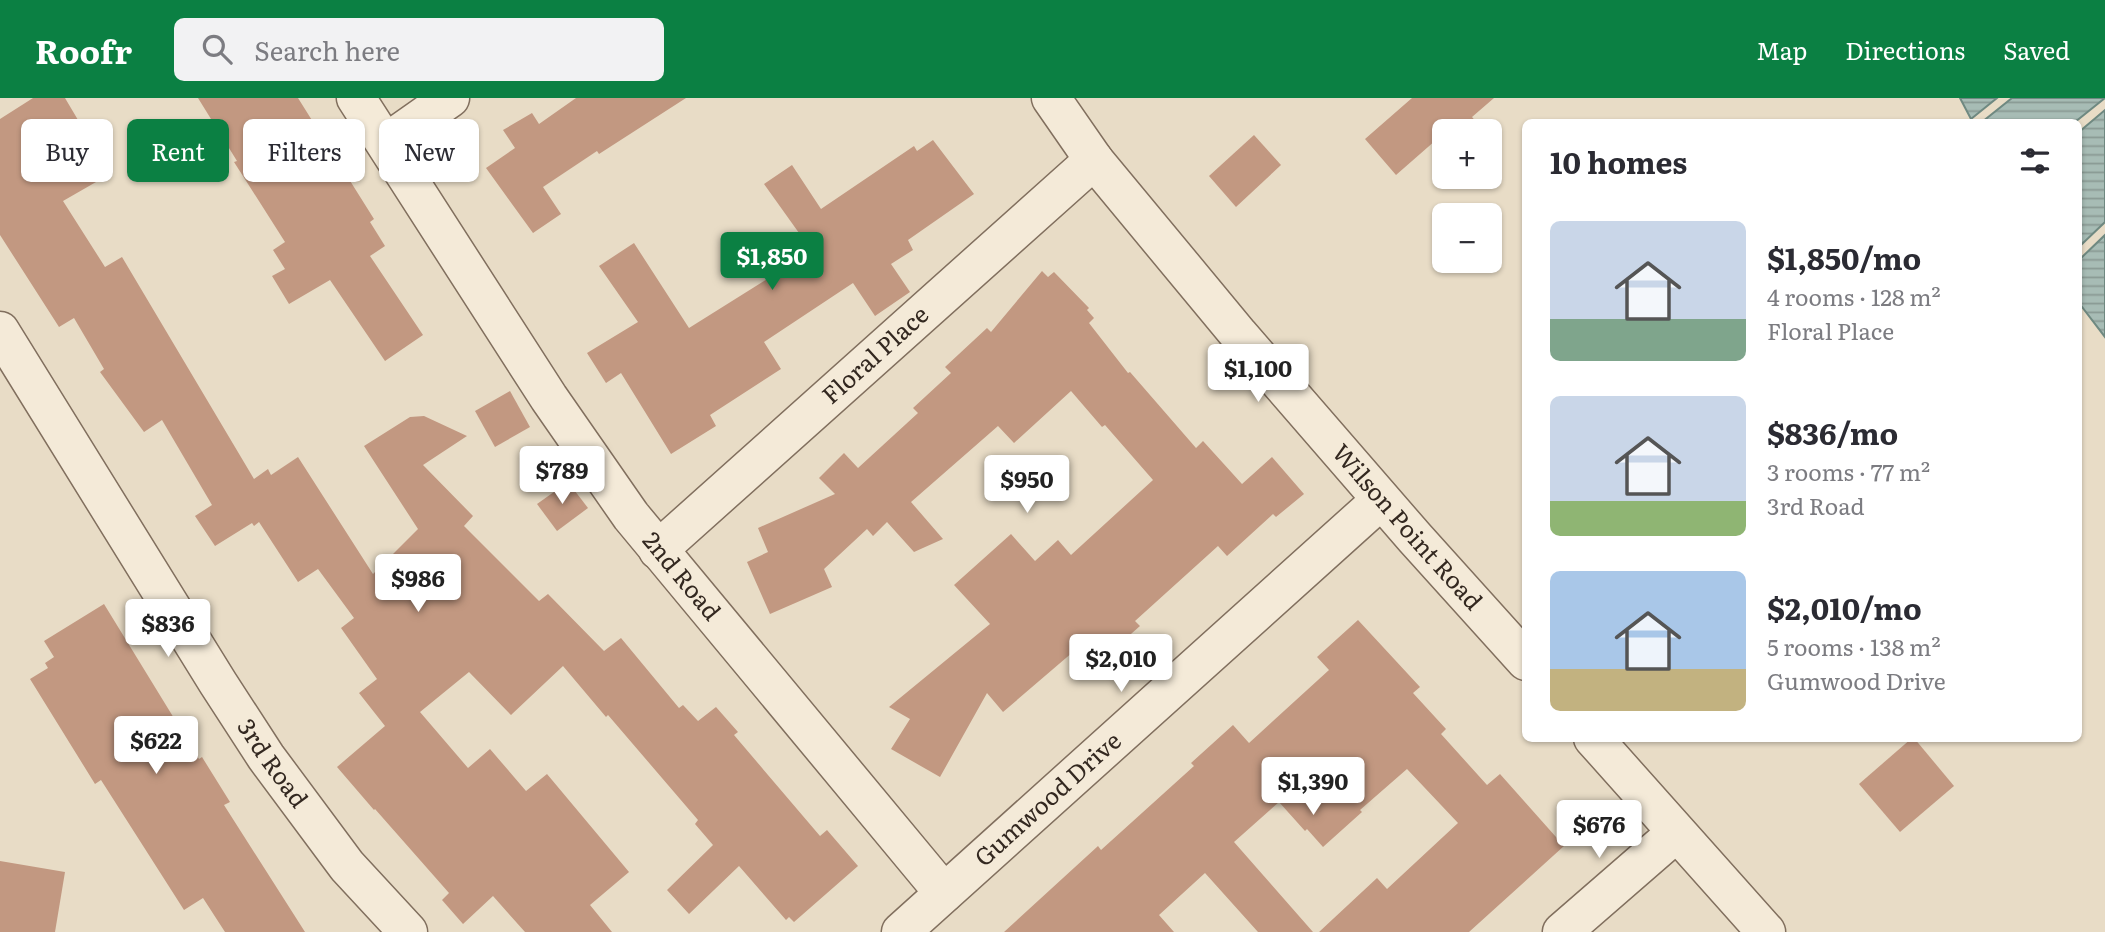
<!DOCTYPE html>
<meta charset="utf-8">
<style>
body{margin:0;font-family:Literata,serif;background:#f2f2f3;color:#2b2b33;height:100vh;display:flex;flex-direction:column;font-size:26px;white-space:nowrap}
*{box-sizing:border-box;margin:0}
p{font-size:23px;color:#7c7c81}
.icon{flex:none;width:38px;height:38px;fill:none;stroke:currentColor;stroke-width:2;stroke-linecap:round;stroke-linejoin:round}
.map{position:relative;flex:1;overflow:hidden}
.panel{position:absolute;left:1522px;top:21px;width:560px;height:623px;display:flex;flex-direction:column;background:#fff;border-radius:10px;box-shadow:0 2px 5px #0004}
.panel>*{flex:none}
.top-card{position:absolute;left:21px;top:21px;width:665px;height:63px;display:flex;gap:14px}
.fabs{position:absolute;left:1432px;top:21px;display:grid;gap:14px}
.fabs a{display:grid;place-items:center;width:70px;height:70px;border-radius:10px;background:#fff;box-shadow:0 2px 5px #0004;font-size:35px}
.price{position:absolute;translate:-50% -60px;padding:0 16px;border-radius:7px;background:#fff;color:#222;font-size:23px;line-height:46px;filter:drop-shadow(0 2px 4px #0008)}
.price::after{content:'';position:absolute;left:50%;top:42px;width:21px;height:16px;margin-left:-10px;background:inherit;clip-path:polygon(0 0,100% 0,50% 100%)}
.price.on{background:#0b8043;color:#fff}
ul{padding:0;list-style:none}
li{display:flex;align-items:center;gap:21px;height:175px;padding:0 28px}
li span{display:grid;place-items:center;flex:none;width:196px;height:140px;border-radius:10px;color:#555}
li>.icon{margin-inline-start:auto}
span .icon{width:84px;height:84px;fill:#fffc;stroke-width:1}
li b{font-size:30px}
h2{display:flex;justify-content:space-between;align-items:center;height:84px;padding:0 28px;font-size:30px}
.chip{padding:0 24px;border-radius:10px;background:#fff;box-shadow:0 2px 5px #0004;font-size:24px;line-height:63px}
.chip.on{background:#0b8043;color:#fff}
header{display:flex;align-items:center;gap:42px;box-sizing:border-box;height:98px;padding:0 35px;background:#0b8043;color:#fff}
header strong{font-size:33px}
nav{display:flex;gap:38px;margin-inline-start:auto;font-size:24px}
.search{width:490px;height:63px;background:#f2f2f3;display:flex;align-items:center;gap:18px;box-sizing:border-box;padding:0 24px;border-radius:10px;color:#7c7c81;font-size:26px}
.map>svg:first-child{display:block}
</style>
<header>
<strong>Roofr</strong>
<div class="search"><svg class="icon" aria-label="search" viewBox="0 0 24 24"><circle cx="10" cy="10" r="6"/><path d="M15 15l6 6"/></svg>Search here</div>
<nav><a>Map</a><a>Directions</a><a>Saved</a></nav>
</header>
<div class="map">
<svg width="2105" height="834" viewBox="0 0 2105 834">
<defs>
<pattern id="water-rules" width="6" height="5" patternUnits="userSpaceOnUse" patternTransform="scale(1.75)"><rect width="6" height="5" fill="#a7bcb5"/><path d="M0 2.5h6" fill="none" stroke="#899993"/></pattern>
</defs>
<rect width="100%" height="100%" fill="#e8dcc6"/>
<g fill="url(#water-rules)" stroke="#6f8981" stroke-width="2">
<polygon points="1960,0 1997,0 1971,21"/>
<polygon points="2012,0 2105,0 2075,24 1982,24"/>
<polygon points="2105,12 2105,124 2079,149 2079,34"/>
<polygon points="2105,137 2105,239 2079,205 2079,162"/>
</g>
<g fill="#c29881">
<polygon points="33,0 65,0 110,76 63,103 105,169 122,159 254,381 268,371 271,377 298,359 373,476 418,431 364,348 410,319 424,318 467,338 423,367 473,418 464,428 539,503 548,496 604,553 621,540 679,610 683,607 698,623 716,609 738,634 734,637 820,738 827,732 858,768 794,824 789,819 786,822 739,768 689,816 667,792 713,747 695,726 698,722 608,617 606,619 563,568 511,617 469,574 420,614 468,670 490,651 526,693 547,676 629,774 590,807 612,834 525,834 493,798 463,826 442,802 449,795 375,711 374,712 337,669 385,628 359,595 377,581 341,530 354,520 318,471 298,484 259,424 254,428 252,425 215,448 195,418 212,407 162,322 144,334 100,274 104,271 74,220 59,229 0,137 0,21"/>
<polygon points="198,0 298,0 374,121 370,124 385,148 370,158 423,237 385,263 330,182 289,206 272,178 285,171 273,152 285,144 234,64 237,63"/>
<polygon points="576,0 686,0 599,56 597,53 543,89 561,116 533,135 486,70 515,50 503,32 532,15 539,26"/>
<polygon points="1412,0 1494,0 1472,19 1484,33 1444,33 1444,35 1396,77 1365,41"/>
<polygon points="1254,37 1281,67 1236,109 1209,78"/>
<polygon points="933,42 974,96 908,142 913,152 891,166 910,194 875,218 853,185 764,244 781,271 710,317 716,328 671,356 621,275 606,285 587,255 638,224 599,168 634,145 689,230 780,173 778,170 809,149 764,86 792,67 821,111 914,48 917,53"/>
<polygon points="1042,173 1048,179 1054,174 1089,210 1087,212 1094,220 1089,225 1128,275 1130,274 1196,350 1203,343 1242,386 1272,359 1304,396 1276,419 1273,416 1227,458 1218,448 1135,523 1140,528 1097,566 1080,548 1003,614 987,595 940,679 891,651 910,621 889,609 990,526 954,487 1011,436 1035,463 1058,442 1071,457 1153,382 1105,327 1102,329 1071,293 1014,345 998,328 911,404 943,441 914,454 887,424 873,438 867,431 824,471 832,489 770,516 747,464 768,454 758,430 835,396 819,380 844,355 858,370 918,315 913,310 951,275 945,269 987,230 991,234"/>
<polygon points="510,293 530,329 495,349 475,313"/>
<polygon points="568,384 588,410 557,433 537,406"/>
<polygon points="104,506 199,661 202,659 230,704 224,707 305,834 225,834 203,800 184,812 101,682 95,686 30,581 48,570 45,565 54,559 44,543"/>
<polygon points="1358,522 1420,589 1413,595 1446,631 1441,636 1487,687 1500,676 1564,748 1469,834 1319,834 1377,780 1387,791 1458,725 1407,671 1360,712 1362,714 1323,749 1307,731 1305,733 1279,704 1234,744 1313,834 1258,834 1205,775 1159,817 1174,834 1004,834 1098,748 1101,752 1194,668 1191,665 1233,627 1249,645 1329,572 1317,559"/>
<polygon points="1912,640 1914,640 1954,688 1900,734 1859,686"/>
<polygon points="0,763 65,774 55,834 0,834"/>
</g>
<g fill="none" stroke-linecap="round" stroke-linejoin="round">
<defs>
<g id="minor">
<path id="s1" d="M356,0L549,300L631,418L944,795"/>
<path id="s2" d="M1051,0L1094,62L1239,237L1415,440L1526,563"/>
<polyline points="386,45 450,0"/>
<path id="s3" d="M0,233L218,585L266,659L347,768L408,834"/>
<path id="s4" d="M658,452L1094,62"/>
<polyline points="1593,640 1766,834"/>
<path id="s5" d="M901,834L1381,402"/>
<polyline points="1562,834 1676,735"/>
</g>
</defs>
<use href="#minor" stroke="#816f5e" stroke-width="41"/>
<use href="#minor" stroke="#f4ead8" stroke-width="38"/>
</g>
<g text-anchor="middle" stroke-width="5" stroke-linejoin="round" paint-order="stroke">
<g font-size="24" fill="#332820" stroke="#f1e7d4">
<text dy="8" stroke="none"><textPath href="#s4" startOffset="292">Floral Place</textPath></text>
<text dy="8" stroke="none"><textPath href="#s2" startOffset="558">Wilson Point Road</textPath></text>
<text dy="8" stroke="none"><textPath href="#s1" startOffset="579">2nd Road</textPath></text>
<text dy="8" stroke="none"><textPath href="#s3" startOffset="511">3rd Road</textPath></text>
<text dy="8" stroke="none"><textPath href="#s5" startOffset="198">Gumwood Drive</textPath></text>
</g>
</g>
</svg>
<div class="fabs">
<a>+</a>
<a>−</a>
</div>
<b class="price on" style="left:772px;top:194px">$1,850</b>
<b class="price" style="left:1258px;top:306px">$1,100</b>
<b class="price" style="left:562px;top:408px">$789</b>
<b class="price" style="left:1027px;top:417px">$950</b>
<b class="price" style="left:418px;top:516px">$986</b>
<b class="price" style="left:168px;top:561px">$836</b>
<b class="price" style="left:1121px;top:596px">$2,010</b>
<b class="price" style="left:156px;top:678px">$622</b>
<b class="price" style="left:1313px;top:719px">$1,390</b>
<b class="price" style="left:1599px;top:762px">$676</b>
<div class="top-card">
<a class="chip">Buy</a>
<a class="chip on">Rent</a>
<a class="chip">Filters</a>
<a class="chip">New</a>
</div>
<section class="panel">
<h2>10 homes<svg class="icon" aria-label="filters" viewBox="0 0 24 24"><path d="M4 7h16M4 17h16"/><circle cx="9" cy="7" r="2"/><circle cx="15" cy="17" r="2"/></svg></h2>
<ul>
<li><span style="background:linear-gradient(#c9d6e8 70%,#7fa58c 0)"><svg class="icon" aria-label="home" viewBox="0 0 24 24"><path d="M3 11l9-7 9 7M6 9v11h12V9"/></svg></span><div><b>$1,850/mo</b><p>4 rooms · 128 m²</p><p>Floral Place</p></div></li>
<li><span style="background:linear-gradient(#c9d6e8 75%,#8fb573 0)"><svg class="icon" aria-label="home" viewBox="0 0 24 24"><path d="M3 11l9-7 9 7M6 9v11h12V9"/></svg></span><div><b>$836/mo</b><p>3 rooms · 77 m²</p><p>3rd Road</p></div></li>
<li><span style="background:linear-gradient(#a9c7e8 70%,#c2b280 0)"><svg class="icon" aria-label="home" viewBox="0 0 24 24"><path d="M3 11l9-7 9 7M6 9v11h12V9"/></svg></span><div><b>$2,010/mo</b><p>5 rooms · 138 m²</p><p>Gumwood Drive</p></div></li>
</ul>
</section>
</div>
